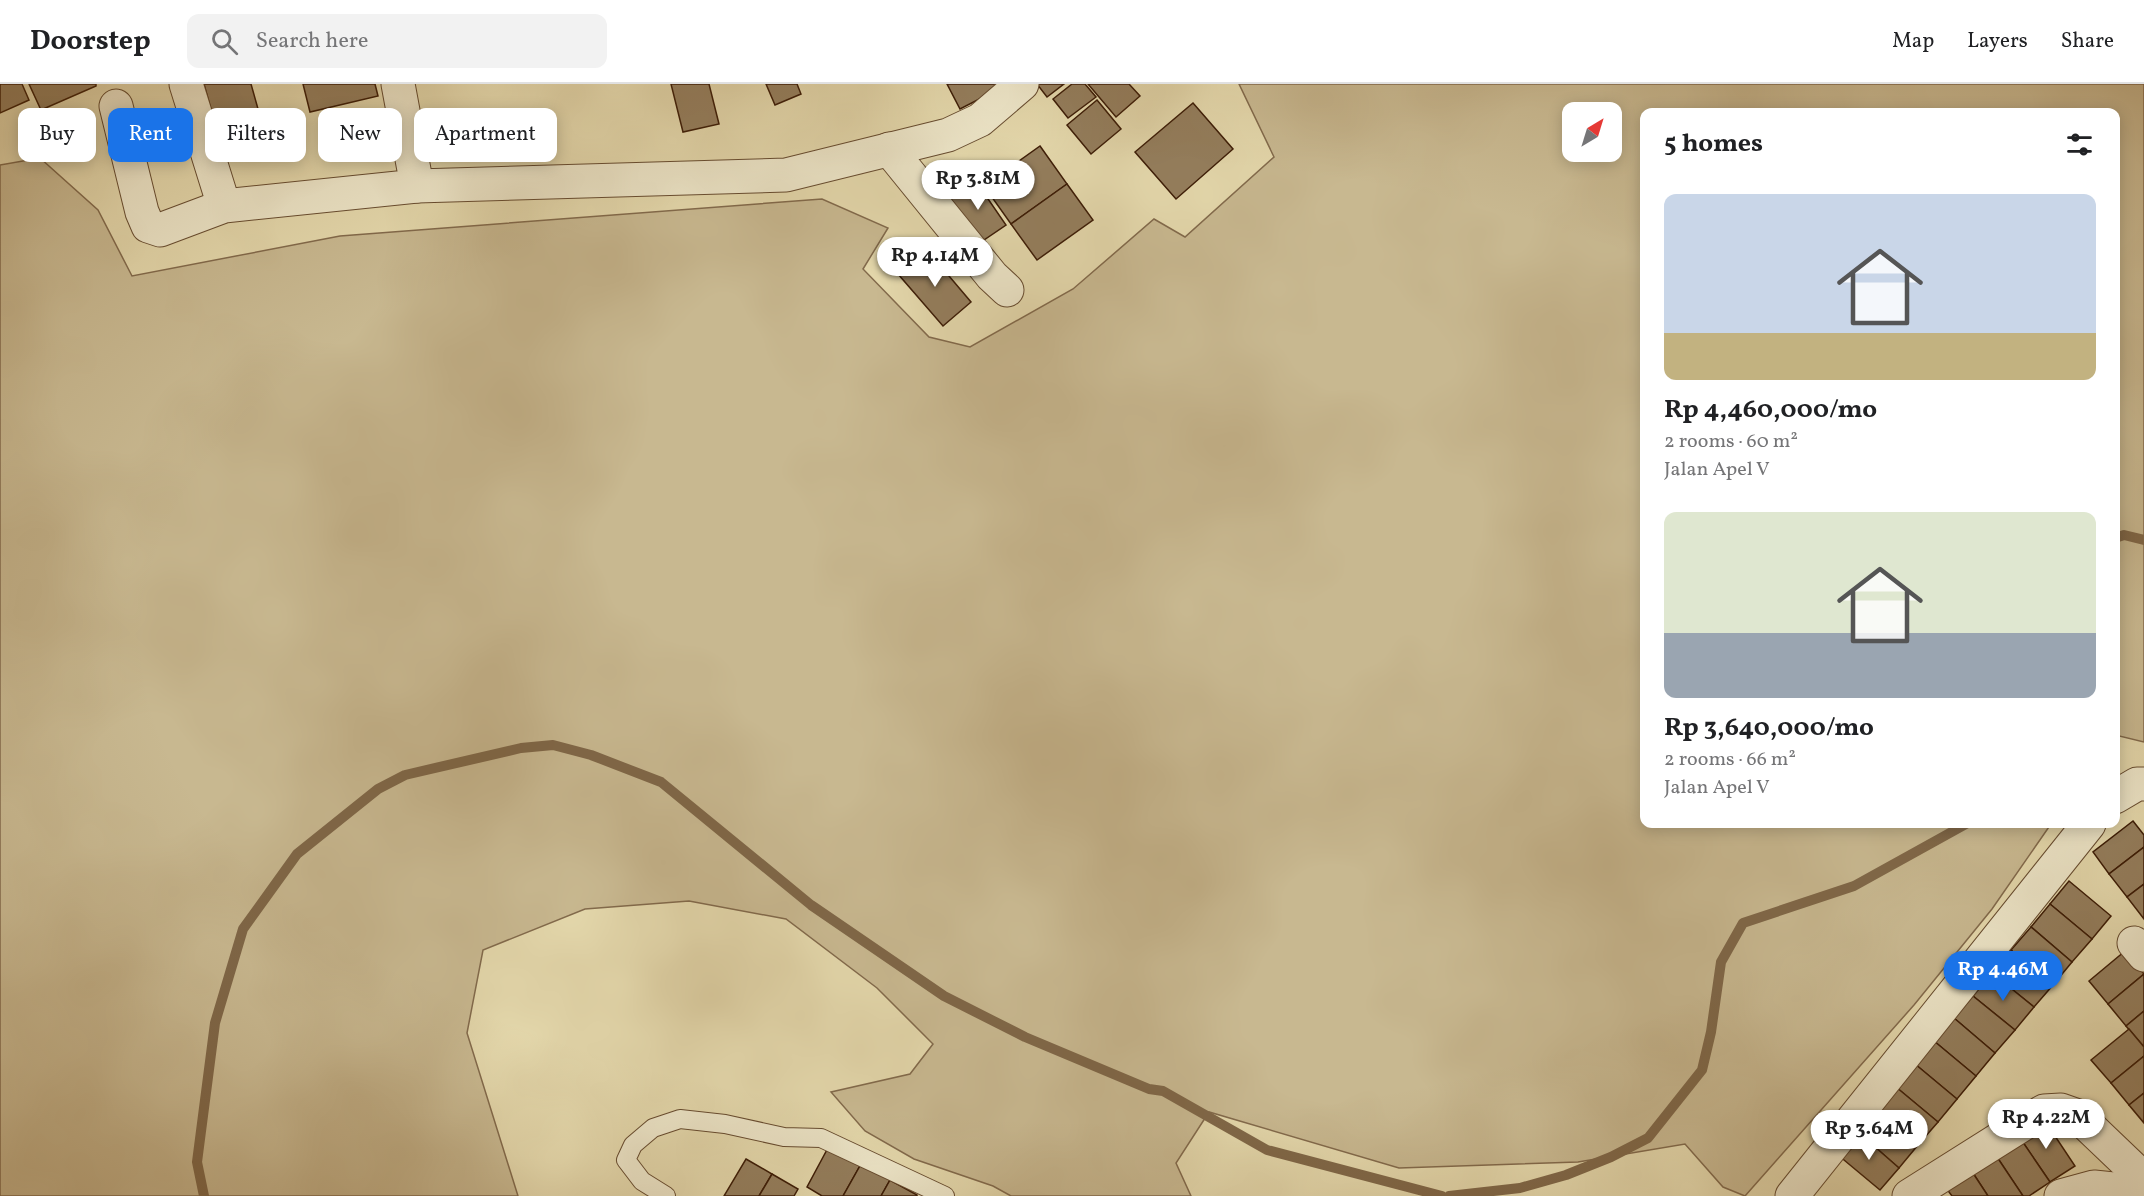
<!DOCTYPE html>
<meta charset="utf-8">
<style>
body{margin:0;font-family:Vollkorn,serif;background:#f2f2f2;color:#202124;height:100vh;display:flex;flex-direction:column;font-size:22px;white-space:nowrap}
*{box-sizing:border-box;margin:0}
p{font-size:20px;color:#757577}
.icon{flex:none;width:33px;height:33px;fill:none;stroke:currentColor;stroke-width:2;stroke-linecap:round;stroke-linejoin:round}
.map{position:relative;flex:1;overflow:hidden}
.side{position:absolute;left:1640px;top:24px;width:480px;height:720px;display:flex;flex-direction:column;background:#fff;border-radius:12px;box-shadow:0 3px 15px #0003}
.side>*{flex:none}
.top-card{position:absolute;left:18px;top:24px;width:570px;height:54px;display:flex;gap:12px}
.needle{width:39px;rotate:38deg}
.tools{position:absolute;left:1562px;top:18px;display:grid;gap:12px}
.tools a{display:grid;place-items:center;width:60px;height:60px;border-radius:12px;background:#fff;box-shadow:0 3px 15px #0003;font-size:30px}
.price{position:absolute;translate:-50% -51px;padding:0 14px;border-radius:21px;background:#fff;color:#222;font-size:20px;line-height:39px;filter:drop-shadow(0 2px 3px #0008)}
.price::after{content:'';position:absolute;left:50%;top:36px;width:18px;height:14px;margin-left:-9px;background:inherit;clip-path:polygon(0 0,100% 0,50% 100%)}
.price.selected{background:#1a73e8;color:#fff}
ul{padding:0;list-style:none}
li{display:grid;align-content:center;gap:12px;height:318px;padding:0 24px}
li span{display:grid;place-items:center;height:186px;border-radius:12px;color:#555}
li>.icon{margin-inline-start:auto}
span .icon{width:108px;height:108px;fill:#fffc;stroke-width:1}
li b{font-size:26px}
h2{display:flex;justify-content:space-between;align-items:center;height:72px;padding:0 24px;font-size:26px}
.tag{padding:0 21px;border-radius:12px;background:#fff;box-shadow:0 3px 15px #0003;font-size:21px;line-height:54px}
.tag.selected{background:#1a73e8;color:#fff}
header{display:flex;align-items:center;gap:36px;box-sizing:border-box;height:84px;padding:0 30px;background:#fff;border-bottom:2px solid #e0e0e0}
header strong{font-size:28px}
nav{display:flex;gap:33px;margin-inline-start:auto;font-size:21px}
.search{width:420px;height:54px;background:#f2f2f2;display:flex;align-items:center;gap:15px;box-sizing:border-box;padding:0 21px;border-radius:12px;color:#757577;font-size:22px}
.map>svg:first-child{display:block}
</style>
<header>
<strong>Doorstep</strong>
<div class="search"><svg class="icon" aria-label="search" viewBox="0 0 24 24"><circle cx="10" cy="10" r="6"/><path d="M15 15l6 6"/></svg>Search here</div>
<nav><a>Map</a><a>Layers</a><a>Share</a></nav>
</header>
<div class="map">
<svg width="2144" height="1112" viewBox="0 0 2144 1112">
<rect width="100%" height="100%" fill="#e4d8ac"/>
<filter id="stains"><feTurbulence type="fractalNoise" baseFrequency=".00333" numOctaves="4"/><feColorMatrix values="0 0 0 0 .2 0 0 0 0 .09 0 0 0 0 .02 0 0 0 .5 -.17"/></filter>
<radialGradient id="worn" r=".72"><stop offset=".6" stop-color="#630" stop-opacity="0"/><stop offset="1" stop-color="#630" stop-opacity=".3"/></radialGradient>
<path fill="#c8b890" stroke="#826a4c" stroke-width="1.5" fill-rule="evenodd" d="M1239,0H2144V658L2115,651V28H1644V740H2051L1992,825L1914,921L1745,1112L1723,1103L1685,1060L1578,1078L1399,1084L1209,1028L1176,1079L1191,1112H1011L993,1102L914,1075L865,1047L831,1008L910,990L933,960L877,904L786,835L689,817L585,825L483,866L467,949L518,1112H0V81L40,74L98,126L132,192L340,152L822,115L888,144L863,185L929,253L970,263L1073,205L1154,135L1185,153L1274,73ZM1572,28H1611V68H1572Z"/>
<g fill="none" stroke-linecap="round" stroke-linejoin="round">
<g stroke="#7f6748" stroke-width="10">
<polyline points="2115,454 2124,451 2144,456"/>
<polyline points="204,1112 197,1078 215,939 243,845 297,770 378,705 405,691 521,664 553,661 591,671 661,698 811,821 944,912 1025,953 1149,1005 1163,1007 1267,1066 1442,1112"/>
<polyline points="1449,1112 1520,1104 1566,1091 1611,1073 1648,1054 1702,986 1711,948 1721,878 1743,839 1854,802 1966,740"/>
</g>
</g>
<g fill="#947e5d" stroke="#3d1d07" stroke-width="1.5">
<polygon points="0,0 22,0 29,16 0,29"/>
<polygon points="29,0 96,0 96,2 41,26"/>
<polygon points="204,0 251,0 260,32 216,44"/>
<polygon points="303,0 375,0 378,12 310,28"/>
<polygon points="671,0 709,0 719,40 683,48"/>
<polygon points="766,0 797,0 801,10 775,21"/>
<polygon points="947,0 996,0 999,5 960,25"/>
<polygon points="1037,0 1064,0 1047,13"/>
<polygon points="1072,0 1085,0 1096,13 1068,34 1053,15"/>
<polygon points="1088,0 1129,0 1140,12 1116,33"/>
<polygon points="1097,16 1121,45 1091,70 1067,41"/>
<polygon points="1193,19 1233,65 1176,115 1135,68"/>
<polygon points="1040,62 1067,100 1011,140 984,102"/>
<polygon points="975,96 1006,141 981,158 950,114"/>
<polygon points="1067,100 1093,136 1037,176 1011,140"/>
<polygon points="927,166 971,218 943,242 898,190"/>
<polygon points="2133,737 2144,751 2144,763 2109,790 2093,768"/>
<polygon points="2144,763 2144,800 2127,813 2109,790"/>
<polygon points="2069,797 2111,832 2092,855 2050,820"/>
<polygon points="2144,800 2144,835 2127,813"/>
<polygon points="2050,820 2092,855 2072,878 2031,843"/>
<polygon points="2031,843 2072,878 2053,901 2011,866"/>
<polygon points="2011,866 2053,901 2034,923 1992,889"/>
<polygon points="2125,867 2144,890 2108,920 2089,897"/>
<polygon points="1992,889 2034,923 2015,946 1973,912"/>
<polygon points="2144,890 2144,927 2126,942 2108,920"/>
<polygon points="1973,912 2015,946 1995,969 1954,934"/>
<polygon points="2144,927 2144,963 2126,942"/>
<polygon points="1954,934 1995,969 1976,992 1934,957"/>
<polygon points="2129,945 2144,963 2144,972 2111,999 2091,976"/>
<polygon points="1934,957 1976,992 1957,1015 1915,980"/>
<polygon points="2144,972 2144,1009 2129,1021 2111,999"/>
<polygon points="1915,980 1957,1015 1938,1038 1896,1003"/>
<polygon points="1896,1003 1938,1038 1918,1061 1877,1025"/>
<polygon points="2144,1009 2144,1039 2129,1021"/>
<polygon points="1877,1025 1918,1061 1899,1084 1858,1048"/>
<polygon points="2043,1034 2075,1082 2050,1098 2018,1051"/>
<polygon points="1858,1048 1899,1084 1880,1106 1838,1071"/>
<polygon points="2018,1051 2050,1098 2029,1112 2023,1112 1993,1067"/>
<polygon points="829,1062 861,1080 843,1112 822,1112 807,1103"/>
<polygon points="1993,1067 2023,1112 1988,1112 1969,1083"/>
<polygon points="746,1075 772,1090 759,1112 724,1112"/>
<polygon points="861,1080 890,1096 881,1112 843,1112"/>
<polygon points="1969,1083 1988,1112 1952,1112 1943,1100"/>
<polygon points="772,1090 798,1105 794,1112 759,1112"/>
<polygon points="890,1096 917,1111 917,1112 881,1112"/>
</g>
<g fill="none" stroke-linecap="round" stroke-linejoin="round">
<defs>
<polyline id="lane" points="666,1112 642,1097 626,1076 633,1061 653,1044 680,1035 725,1040 784,1053 821,1054 945,1112"/>
<g id="street">
<polyline points="186,0 224,122"/>
<polyline points="116,22 142,128 148,142 160,146 224,122 417,102 398,0"/>
<polyline points="889,65 992,192 1007,206"/>
<polyline points="417,102 786,91 948,51 980,36 1022,0"/>
<polyline points="2115,713 2137,700 2144,700"/>
<polyline points="2134,859 2144,871"/>
<polyline points="1792,1112 2089,740"/>
<polyline points="1909,1112 2044,1027 2061,1026 2078,1032 2144,1095"/>
<polyline points="2061,1112 2094,1103 2144,1108"/>
</g>
</defs>
<use href="#lane" stroke="#674c30" stroke-width="20"/>
<use href="#street" stroke="#674c30" stroke-width="35"/>
<use href="#lane" stroke="#ede6c9" stroke-width="18"/>
<use href="#street" stroke="#ede6c9" stroke-width="33"/>
</g>
<rect width="100%" height="100%" filter="url(#stains)"/>
<rect width="100%" height="100%" fill="url(#worn)"/>
</svg>
<div class="tools">
<a><svg class="needle" viewBox="-14 -14 28 28"><path d="M0-13l5 13h-10z" fill="#e53935"/><path d="M0 13l5-13h-10z" fill="#757577"/></svg></a>
</div>
<b class="price" style="left:978px;top:127px">Rp 3.81M</b>
<b class="price" style="left:935px;top:204px">Rp 4.14M</b>
<b class="price selected" style="left:2003px;top:918px">Rp 4.46M</b>
<b class="price" style="left:2046px;top:1066px">Rp 4.22M</b>
<b class="price" style="left:1869px;top:1077px">Rp 3.64M</b>
<div class="top-card">
<a class="tag">Buy</a>
<a class="tag selected">Rent</a>
<a class="tag">Filters</a>
<a class="tag">New</a>
<a class="tag">Apartment</a>
</div>
<section class="side">
<h2>5 homes<svg class="icon" aria-label="filters" viewBox="0 0 24 24"><path d="M4 7h16M4 17h16"/><circle cx="9" cy="7" r="2"/><circle cx="15" cy="17" r="2"/></svg></h2>
<ul>
<li><span style="background:linear-gradient(#c9d6e8 75%,#c2b280 0)"><svg class="icon" aria-label="home" viewBox="0 0 24 24"><path d="M3 11l9-7 9 7M6 9v11h12V9"/></svg></span><div><b>Rp 4,460,000/mo</b><p>2 rooms · 60 m²</p><p>Jalan Apel V</p></div></li>
<li><span style="background:linear-gradient(#dfe7d0 65%,#9aa5b1 0)"><svg class="icon" aria-label="home" viewBox="0 0 24 24"><path d="M3 11l9-7 9 7M6 9v11h12V9"/></svg></span><div><b>Rp 3,640,000/mo</b><p>2 rooms · 66 m²</p><p>Jalan Apel V</p></div></li>
</ul>
</section>
</div>
